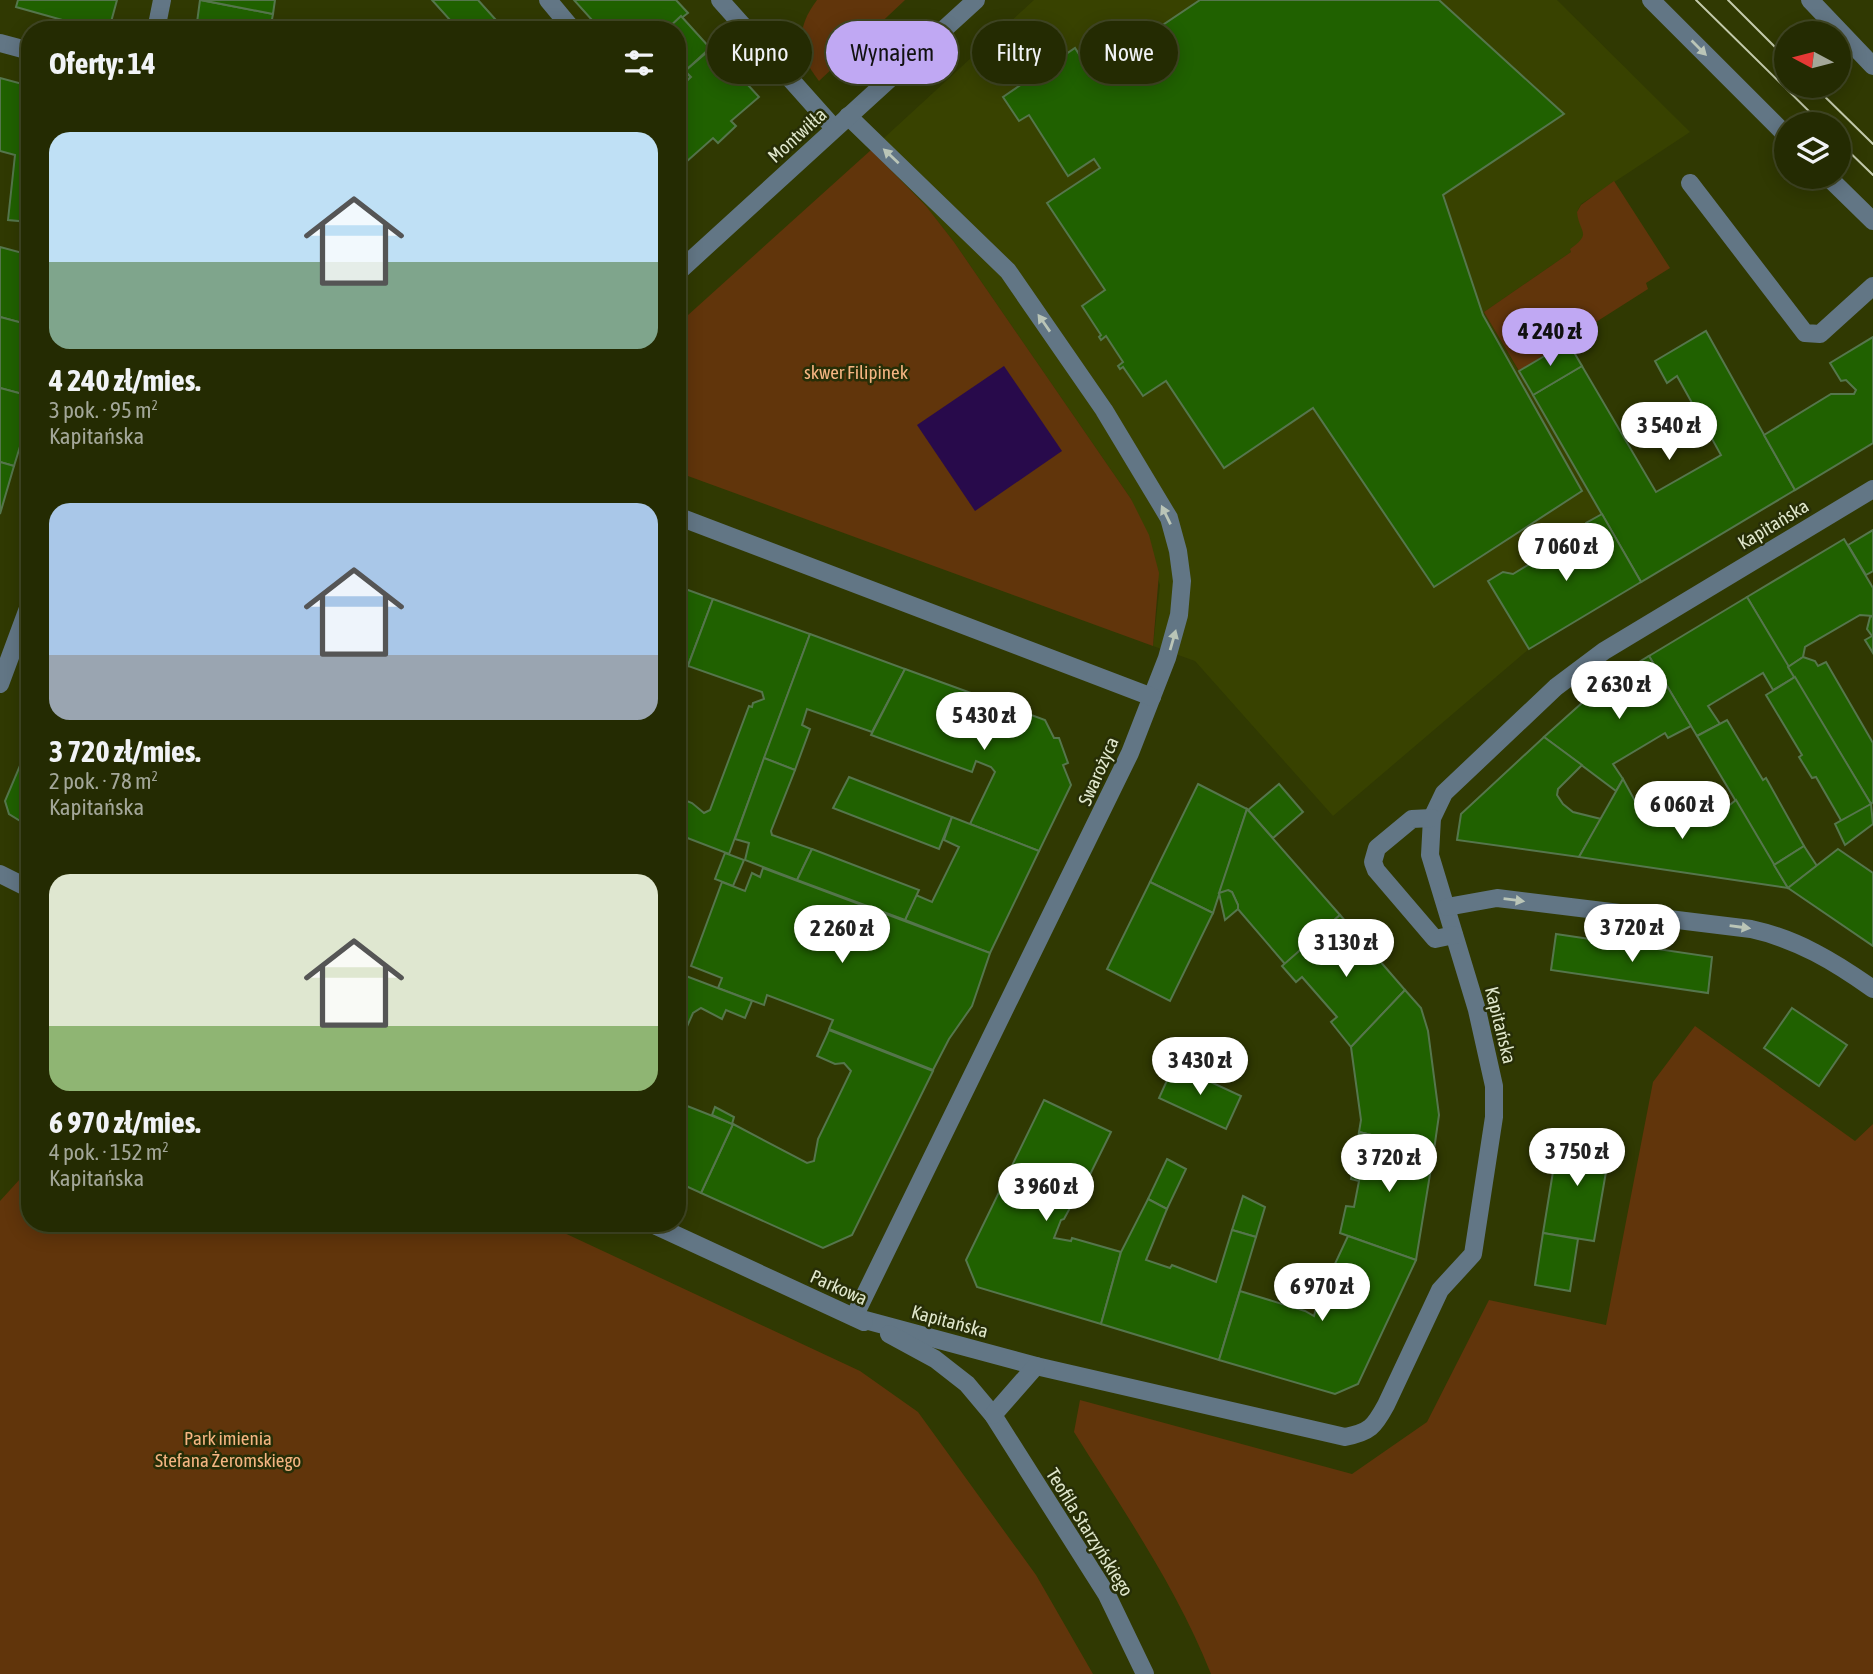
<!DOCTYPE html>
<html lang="pl">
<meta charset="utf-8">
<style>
body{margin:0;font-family:"Asap Condensed",sans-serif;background:#303711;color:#f1f3f6;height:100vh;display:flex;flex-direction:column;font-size:26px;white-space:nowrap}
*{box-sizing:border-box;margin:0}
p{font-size:23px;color:#a3a799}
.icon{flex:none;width:38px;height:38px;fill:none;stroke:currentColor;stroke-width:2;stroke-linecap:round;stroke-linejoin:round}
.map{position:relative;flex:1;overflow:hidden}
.side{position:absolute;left:21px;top:21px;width:665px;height:1211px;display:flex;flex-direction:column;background:#242b02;border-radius:28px;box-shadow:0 4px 18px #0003,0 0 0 2px #414724}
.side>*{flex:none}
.guide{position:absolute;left:707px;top:21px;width:665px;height:63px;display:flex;gap:14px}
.needle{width:46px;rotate:277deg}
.buttons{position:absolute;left:1774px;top:21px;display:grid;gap:14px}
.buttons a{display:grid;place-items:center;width:77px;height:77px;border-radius:50%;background:#242b02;box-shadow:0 4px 18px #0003,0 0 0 2px #414724;font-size:35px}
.price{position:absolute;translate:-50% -60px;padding:0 16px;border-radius:24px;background:#fff;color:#222;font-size:23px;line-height:46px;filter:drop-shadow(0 2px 4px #0008)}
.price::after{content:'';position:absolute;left:50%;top:42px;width:21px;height:16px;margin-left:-10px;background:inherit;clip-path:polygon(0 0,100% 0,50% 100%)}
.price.active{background:#c0a8f3;color:#111}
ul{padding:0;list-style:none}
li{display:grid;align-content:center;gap:14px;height:371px;padding:0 28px}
li span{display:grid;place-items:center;height:217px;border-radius:21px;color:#555}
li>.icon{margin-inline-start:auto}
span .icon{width:126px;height:126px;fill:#fffc;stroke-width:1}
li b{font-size:30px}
h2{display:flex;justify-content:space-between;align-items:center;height:84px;padding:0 28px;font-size:30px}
.tag{padding:0 24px;border-radius:32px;background:#242b02;box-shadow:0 4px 18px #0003,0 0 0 2px #414724;font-size:24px;line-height:63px}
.tag.active{background:#c0a8f3;color:#111}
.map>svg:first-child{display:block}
</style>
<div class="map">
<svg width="1873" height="1674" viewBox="0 0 1873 1674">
<rect width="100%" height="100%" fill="#303902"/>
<polygon fill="#384200" points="1034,0 1557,0 1690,132 1581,204 1577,212 1585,235 1583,240 1570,249 1571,252 1484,312 1602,514 1586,523 1583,532 1513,574 1503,572 1488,581 1529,649 1333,816 1195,661 1153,646 1160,585 1131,499 954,242 926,206 871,150"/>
<g fill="#61350b">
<path d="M817,0H905L819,81C797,53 795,29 817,0Z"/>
<polygon points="871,150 926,206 954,242 1131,499 1149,535 1159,573 1153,646 677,472 677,325"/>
<path d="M1614,181L1670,268L1646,283L1648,289L1519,371L1484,312L1571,252L1570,249C1593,233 1579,233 1577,212L1581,205Z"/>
<path d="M1695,1026L1855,1141L1873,1124V1674H1211C1177,1588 1123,1510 1074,1432L1080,1400L1352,1474L1427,1422L1489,1300L1606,1325L1653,1082Z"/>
<polygon points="30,1168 30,1223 543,1223 860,1371 918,1412 1036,1575 1093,1674 0,1674 0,1201"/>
</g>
<polygon fill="#280a4b" points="1004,366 1062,451 975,511 917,425"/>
<g fill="#206100" stroke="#55764c" stroke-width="2">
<polygon points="18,0 117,0 111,22 98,30 16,7"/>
<polygon points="200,0 273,14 270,30 196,30"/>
<polygon points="201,0 275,0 273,14"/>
<polygon points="432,0 478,0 505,30 459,30"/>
<polygon points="574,0 676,0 688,13 666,30 648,30 643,24 637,30 601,30"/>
<polygon points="1200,0 1439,0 1564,114 1443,195 1483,315 1582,491 1434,587 1313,408 1224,468 1166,381 1143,396 1123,367 1120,369 1118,366 1123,362 1106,336 1101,340 1099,337 1101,335 1082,306 1105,290 1047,203 1100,168 1094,159 1068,176 1029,115 1019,121 1003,97 1075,48 1091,73"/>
<polygon points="681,16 710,48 685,71 691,77 677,90 677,30 666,30"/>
<polygon points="713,47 759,97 731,121 736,126 718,143 713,138 677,170 677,90 691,77 685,71"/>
<polygon points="0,78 30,86 30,255 26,254 29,222 8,220 15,155 0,151"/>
<polygon points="0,247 30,255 30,325 0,317"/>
<polygon points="0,317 30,325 30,396 0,388"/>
<polygon points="1706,331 1795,490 1641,582 1533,395 1582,366 1656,492 1721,455 1677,376 1667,383 1655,361"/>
<polygon points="1873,337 1873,443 1795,490 1764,435 1831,394 1854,394 1856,390 1846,380 1841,381 1830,363"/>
<polygon points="1568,342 1582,366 1533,395 1519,371"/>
<polygon points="0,388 30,396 30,414 14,466 0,462"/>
<polygon points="0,462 14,466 0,514"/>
<polygon points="1602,514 1641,582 1529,649 1488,581 1503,572 1513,574 1583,532 1586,523"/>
<polygon points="1873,530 1873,571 1866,575 1848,545"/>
<polygon points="1844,539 1873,588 1873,616 1860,615 1805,647 1803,657 1788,667 1747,597"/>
<polygon points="677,586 713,599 687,668 677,664"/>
<polygon points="1747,597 1795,677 1773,690 1763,673 1708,706 1720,724 1697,736 1649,656"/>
<polygon points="713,599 810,634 729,854 677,834 677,797 692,803 704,813 710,810 749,706 752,707 753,703 764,699 762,692 688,666"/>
<polygon points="1873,616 1873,653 1865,640 1872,636 1867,629 1870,617"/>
<polygon points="810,634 905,669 872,732 807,709 802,725 810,729 795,770 764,758"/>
<polygon points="1649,656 1691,726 1668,738 1665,733 1613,764 1623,779 1616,791 1544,737 1603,684"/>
<polygon points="1803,657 1815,661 1818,666 1826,662 1873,743 1873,802 1871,804 1788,667"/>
<polygon points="905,669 1045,720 1054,738 1059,738 1068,763 1063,765 1071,785 1039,851 970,824 995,772 991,767 976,761 972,772 871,735"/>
<polygon points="1795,677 1871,804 1842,822 1816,777 1812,778 1799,757 1802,755 1766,695"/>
<polygon points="1727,720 1763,780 1766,778 1804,846 1774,865 1697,736"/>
<polygon points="1544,737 1582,765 1558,789 1557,795 1563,804 1573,812 1601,819 1579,857 1457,840 1461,814"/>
<polygon points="30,742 30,827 9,814 5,801"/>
<polygon points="764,758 795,770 771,831 772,835 812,849 797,880 745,860 749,843 735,839"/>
<polygon points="849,777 952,817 939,849 833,808"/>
<polygon points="1623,779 1641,812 1659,803 1722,811 1736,800 1788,888 1579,857"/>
<polygon points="1198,784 1247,809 1213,913 1150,882"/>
<polygon points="1279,784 1303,812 1273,838 1248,810"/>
<polygon points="1871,804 1873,824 1845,845 1835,824"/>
<polygon points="1247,809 1340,915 1285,964 1237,908 1238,905 1232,892 1219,893"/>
<polygon points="952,817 1039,851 990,953 905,920 916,895 932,902 959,847 944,840"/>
<polygon points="1804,846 1817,866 1788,888 1774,865"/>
<polygon points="812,849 919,890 905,920 797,880"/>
<polygon points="1838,849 1873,873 1873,946 1788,888"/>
<polygon points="725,853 744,860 733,886 715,879"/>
<polygon points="763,868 990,953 972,1006 949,1039 933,1070 829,1029 833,1020 767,995 764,1005 718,988 722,978 691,966 722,882 745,891 752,873 760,877"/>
<polygon points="1150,882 1213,913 1170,1001 1107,969"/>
<polygon points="1228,890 1232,892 1238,905 1238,909 1225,920 1219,893"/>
<polygon points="1340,915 1405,990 1351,1047 1331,1022 1337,1017 1302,977 1296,982 1282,966"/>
<polygon points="1556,934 1712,957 1708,993 1551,970"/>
<polygon points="678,973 752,1001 745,1018 726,1010 722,1019 701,1008 693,1013 677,1049"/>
<polygon points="1405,990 1421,1008 1428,1031 1439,1115 1434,1150 1359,1132 1361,1120 1351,1047"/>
<polygon points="1792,1008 1847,1045 1819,1086 1764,1048"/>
<polygon points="829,1030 933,1071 852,1235 823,1248 701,1193 733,1124 807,1163 814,1161 818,1139 851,1071 844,1063 835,1064 817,1056"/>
<polygon points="1174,1065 1241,1096 1226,1129 1159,1098"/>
<polygon points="1044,1100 1111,1132 1074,1207 1071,1206 1064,1219 1061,1220 1054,1238 1071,1241 1072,1238 1121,1252 1101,1324 977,1287 966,1260"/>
<polygon points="677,1102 733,1124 701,1193 677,1182"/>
<polygon points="715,1107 734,1117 732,1124 712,1115"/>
<polygon points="1359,1132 1434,1150 1416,1260 1340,1233 1346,1206 1354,1207 1359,1181 1351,1179"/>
<polygon points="1559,1135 1611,1143 1594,1241 1543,1233"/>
<polygon points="1167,1159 1186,1169 1167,1209 1148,1199"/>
<polygon points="1243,1196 1265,1207 1256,1237 1232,1230"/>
<polygon points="1148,1199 1167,1209 1146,1260 1170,1268 1172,1265 1216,1282 1232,1230 1256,1237 1219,1360 1101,1324 1121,1252"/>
<polygon points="1543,1233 1578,1239 1570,1291 1535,1285"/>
<polygon points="1348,1236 1416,1260 1358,1384 1335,1394 1219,1360 1240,1291 1305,1311 1314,1316 1319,1298"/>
</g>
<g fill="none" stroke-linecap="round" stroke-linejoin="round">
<g stroke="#627685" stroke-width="18">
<polyline points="548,0 573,30"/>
<polyline points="720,0 834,128"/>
<polyline points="1651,0 1787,136"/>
<polyline points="1810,0 1873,66"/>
<polyline points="156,30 162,0"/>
<polyline points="0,43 30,51"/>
<path d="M848,116L1008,271L1104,410L1169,518L1178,551L1182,581L1179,615L1167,658L1130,753L854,1317L1036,1366L1345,1437C1370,1432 1374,1427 1386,1405L1440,1290L1473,1254L1494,1117V1086L1477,1010L1430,855L1432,818L1444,793L1556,687L1604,651L1873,489"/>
<polyline points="1828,177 1873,221"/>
<polyline points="1690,183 1805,333 1820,334 1873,286"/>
<polyline points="677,273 976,0"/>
<polyline points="677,516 1152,697"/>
<polyline points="0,684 30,603"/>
<polyline points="1432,818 1412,819 1377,848 1373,862 1376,870 1435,939 1454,935"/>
<polyline points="0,874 30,889"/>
<path d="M1447,907L1497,898L1751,929C1797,939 1835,962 1873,989"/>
<polyline points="650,1223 864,1322"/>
<polyline points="889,1334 935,1359 967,1384 993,1415 1107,1595 1145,1674"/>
<polyline points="993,1415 1036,1366"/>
</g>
<g stroke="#c3caab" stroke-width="2">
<polyline points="1696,0 1822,124"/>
<polyline points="1728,0 1787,59"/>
<polyline points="1814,86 1873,144"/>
<polyline points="1839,142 1873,175"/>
</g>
</g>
<defs><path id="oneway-solid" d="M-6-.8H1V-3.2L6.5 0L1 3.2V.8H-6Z" transform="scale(1.75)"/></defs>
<g fill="#bac5b7">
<use href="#oneway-solid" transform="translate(1699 48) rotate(45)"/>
<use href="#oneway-solid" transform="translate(891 156) rotate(-137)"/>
<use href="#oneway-solid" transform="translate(1044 323) rotate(-125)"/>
<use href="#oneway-solid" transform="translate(1166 515) rotate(-116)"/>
<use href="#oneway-solid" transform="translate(1173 640) rotate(-74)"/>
<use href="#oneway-solid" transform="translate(1514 900) rotate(7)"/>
<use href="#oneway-solid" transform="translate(1740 927) rotate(8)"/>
</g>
<g text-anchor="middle" stroke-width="5" stroke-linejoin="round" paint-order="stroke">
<g font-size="19" fill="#e0e7cc" stroke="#272e07">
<text transform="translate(797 135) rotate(-42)" y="7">Montwiłła</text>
<text transform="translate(1773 524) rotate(-31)" y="7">Kapitańska</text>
<text transform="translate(1098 771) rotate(-66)" y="7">Swarożyca</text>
<text transform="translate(1501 1025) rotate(76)" y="7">Kapitańska</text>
<text transform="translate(839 1287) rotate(24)" y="7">Parkowa</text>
<text transform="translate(950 1321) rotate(15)" y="7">Kapitańska</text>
<text transform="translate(1090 1532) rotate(58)" y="7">Teofila Starzyńskiego</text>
</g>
<g font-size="19" fill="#f5b582" stroke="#272e07">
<text x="856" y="379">skwer Filipinek</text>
<text x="228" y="1445">Park imienia<tspan x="228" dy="22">Stefana Żeromskiego</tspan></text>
</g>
</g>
</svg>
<div class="buttons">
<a><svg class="needle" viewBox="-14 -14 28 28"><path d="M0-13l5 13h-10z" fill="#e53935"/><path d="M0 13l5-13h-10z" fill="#a3a799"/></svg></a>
<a><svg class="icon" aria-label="layers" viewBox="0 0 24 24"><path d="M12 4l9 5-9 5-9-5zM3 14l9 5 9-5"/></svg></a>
</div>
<b class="price active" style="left:1550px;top:368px">4 240 zł</b>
<b class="price" style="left:1669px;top:462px">3 540 zł</b>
<b class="price" style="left:1566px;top:583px">7 060 zł</b>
<b class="price" style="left:1619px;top:721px">2 630 zł</b>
<b class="price" style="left:984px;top:752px">5 430 zł</b>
<b class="price" style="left:1682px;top:841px">6 060 zł</b>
<b class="price" style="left:1632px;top:964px">3 720 zł</b>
<b class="price" style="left:842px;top:965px">2 260 zł</b>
<b class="price" style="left:1346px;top:979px">3 130 zł</b>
<b class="price" style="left:1200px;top:1097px">3 430 zł</b>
<b class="price" style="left:1577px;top:1188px">3 750 zł</b>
<b class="price" style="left:1389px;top:1194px">3 720 zł</b>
<b class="price" style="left:1046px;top:1223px">3 960 zł</b>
<b class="price" style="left:1322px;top:1323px">6 970 zł</b>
<div class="guide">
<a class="tag">Kupno</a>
<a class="tag active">Wynajem</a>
<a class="tag">Filtry</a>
<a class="tag">Nowe</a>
</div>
<section class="side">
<h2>Oferty: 14<svg class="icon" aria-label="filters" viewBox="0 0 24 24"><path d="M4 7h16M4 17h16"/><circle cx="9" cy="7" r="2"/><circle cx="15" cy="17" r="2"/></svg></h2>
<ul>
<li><span style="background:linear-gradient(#bfe0f5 60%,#7fa58c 0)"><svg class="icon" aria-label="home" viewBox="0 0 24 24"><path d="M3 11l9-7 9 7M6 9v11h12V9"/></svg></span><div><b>4 240 zł/mies.</b><p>3 pok. · 95 m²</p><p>Kapitańska</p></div></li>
<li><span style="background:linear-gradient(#a9c7e8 70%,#9aa5b1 0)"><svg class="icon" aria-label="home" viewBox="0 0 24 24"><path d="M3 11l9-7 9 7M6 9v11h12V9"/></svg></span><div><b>3 720 zł/mies.</b><p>2 pok. · 78 m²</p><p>Kapitańska</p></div></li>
<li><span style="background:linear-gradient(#dfe7d0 70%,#8fb573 0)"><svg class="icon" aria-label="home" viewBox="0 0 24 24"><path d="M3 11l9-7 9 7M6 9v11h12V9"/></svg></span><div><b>6 970 zł/mies.</b><p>4 pok. · 152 m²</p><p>Kapitańska</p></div></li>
</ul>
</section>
</div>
